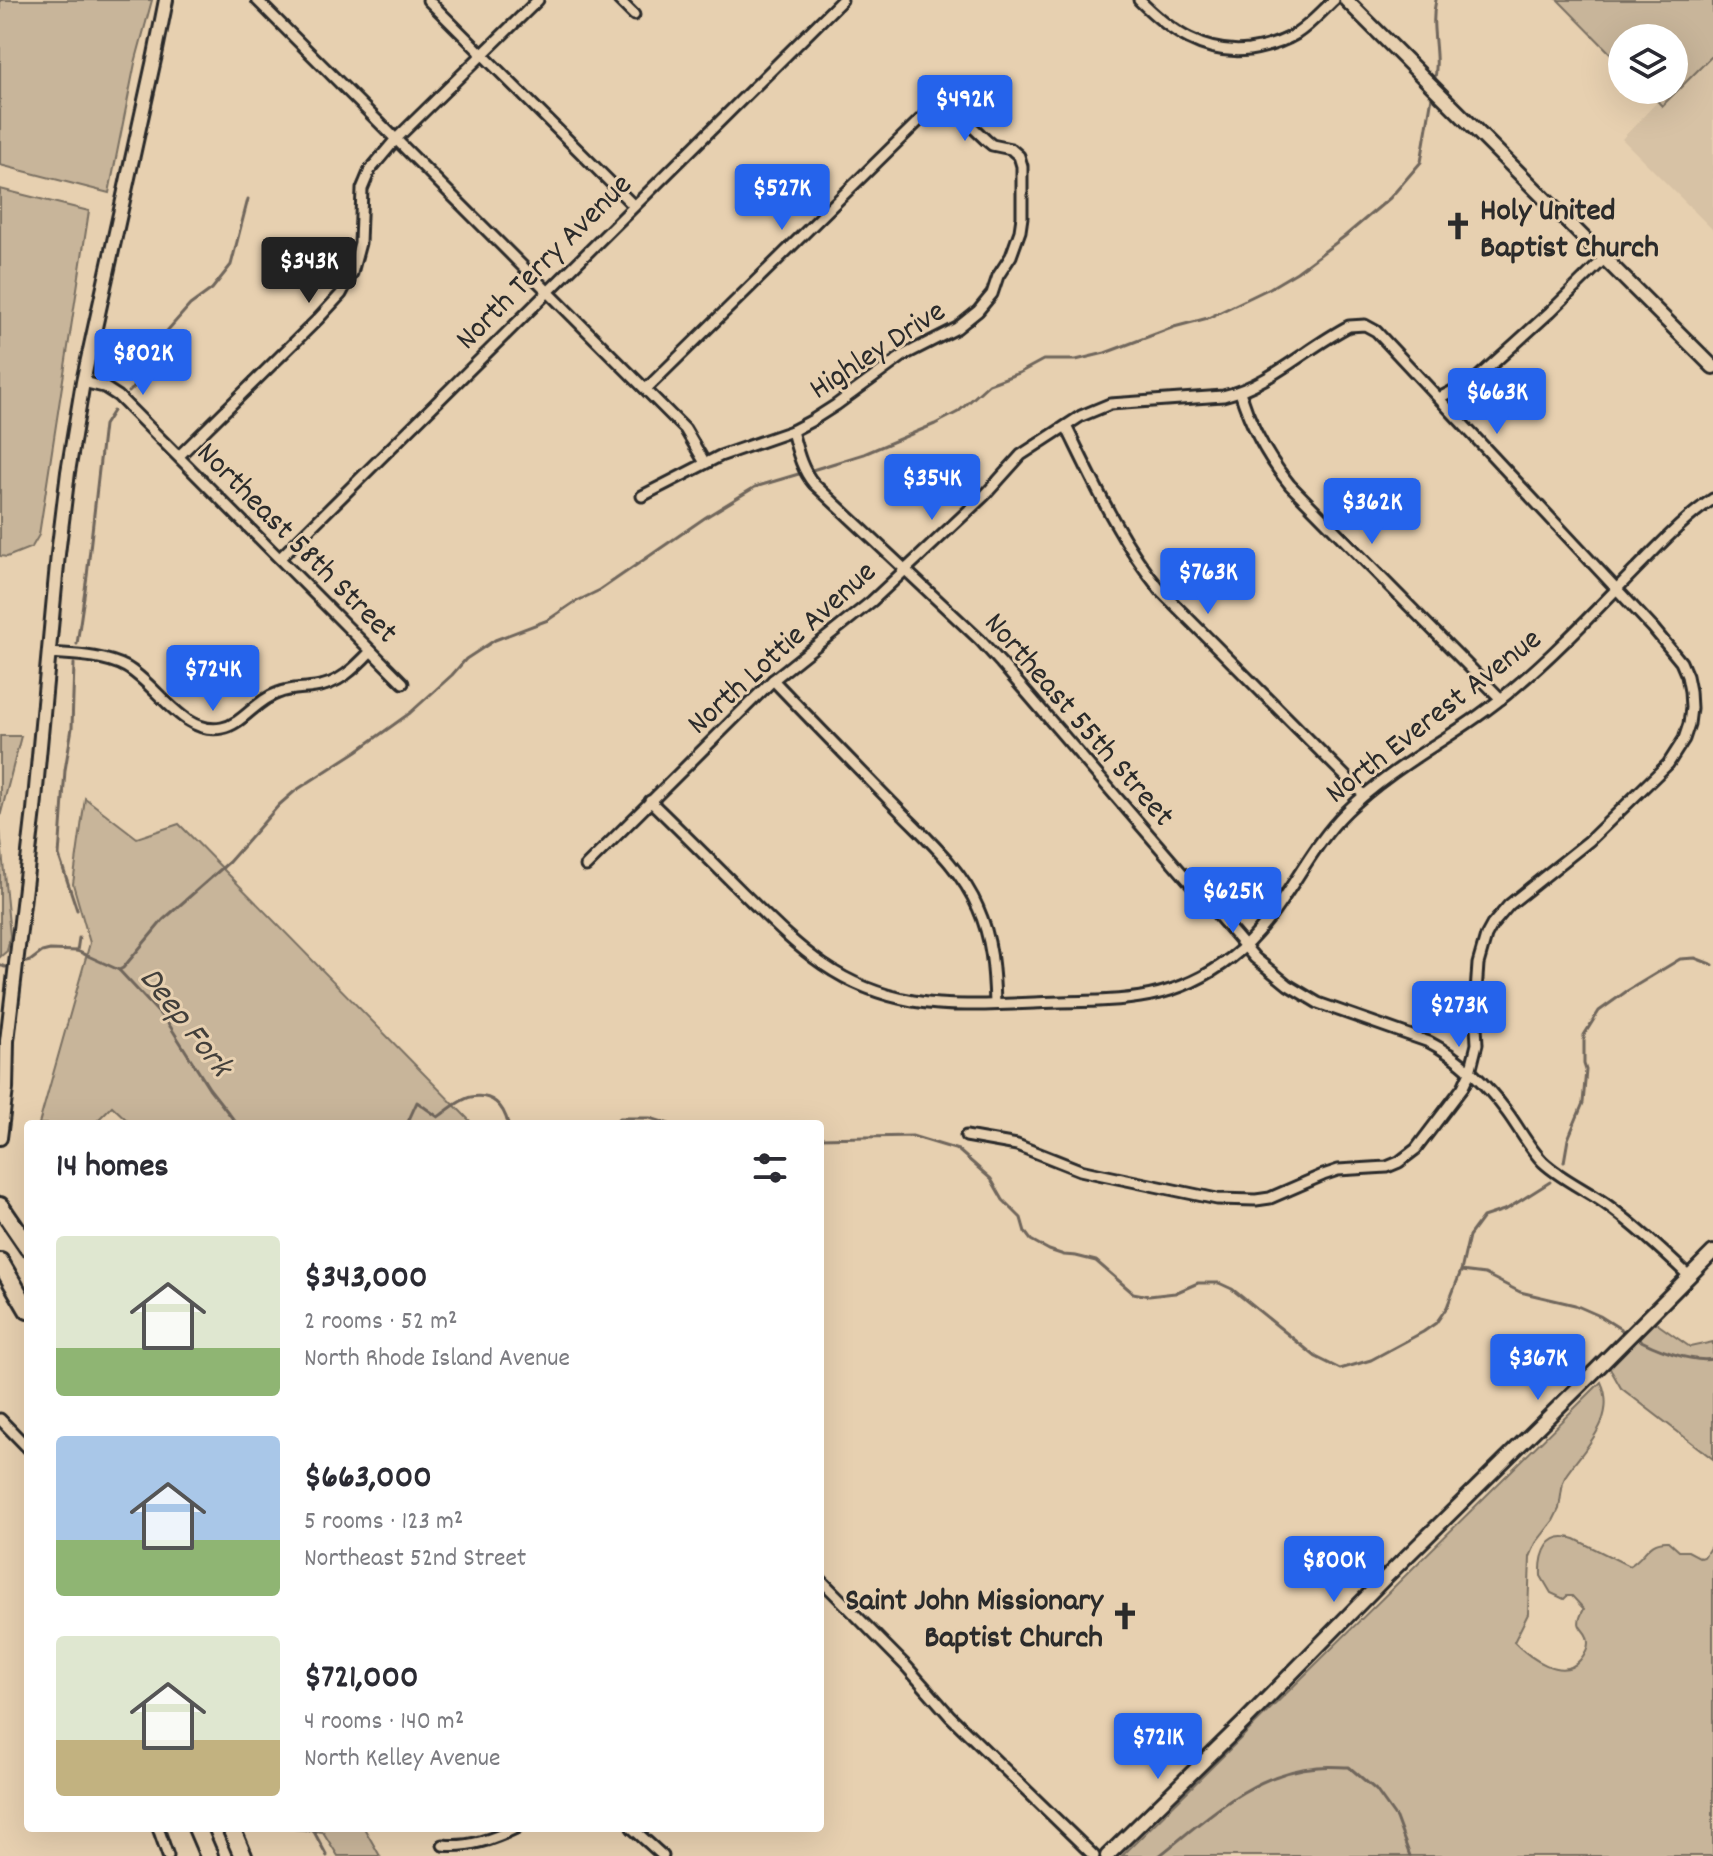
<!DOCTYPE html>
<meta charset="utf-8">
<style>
body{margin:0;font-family:Dekko,sans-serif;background:#f2f2f3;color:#2b2b33;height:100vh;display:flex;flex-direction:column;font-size:30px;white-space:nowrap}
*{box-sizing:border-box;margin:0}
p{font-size:26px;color:#7c7c81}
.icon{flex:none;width:44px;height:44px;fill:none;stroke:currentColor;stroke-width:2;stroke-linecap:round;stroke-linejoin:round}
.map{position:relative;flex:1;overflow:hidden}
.sheet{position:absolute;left:24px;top:1120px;width:800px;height:712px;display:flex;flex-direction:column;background:#fff;border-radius:8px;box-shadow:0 8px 32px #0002}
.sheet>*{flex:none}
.fabs{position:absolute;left:1608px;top:24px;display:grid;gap:16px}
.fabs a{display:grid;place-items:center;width:80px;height:80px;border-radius:50%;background:#fff;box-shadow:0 8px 32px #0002;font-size:40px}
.price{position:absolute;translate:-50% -68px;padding:0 18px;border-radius:8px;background:#2563eb;color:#fff;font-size:26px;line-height:52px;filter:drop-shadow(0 2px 4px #0008)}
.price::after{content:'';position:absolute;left:50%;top:48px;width:24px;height:18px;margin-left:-12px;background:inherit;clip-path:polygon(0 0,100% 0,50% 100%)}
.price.current{background:#222;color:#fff}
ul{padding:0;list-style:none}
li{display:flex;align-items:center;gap:24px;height:200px;padding:0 32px}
li span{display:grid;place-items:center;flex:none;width:224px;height:160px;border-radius:8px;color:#555}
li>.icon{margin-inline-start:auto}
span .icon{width:96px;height:96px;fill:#fffc;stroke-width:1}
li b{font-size:34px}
h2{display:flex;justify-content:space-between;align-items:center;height:96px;padding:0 32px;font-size:34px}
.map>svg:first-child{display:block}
</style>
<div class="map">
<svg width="1713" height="1856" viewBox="0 0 1713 1856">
<rect width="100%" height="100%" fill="#e7d0b0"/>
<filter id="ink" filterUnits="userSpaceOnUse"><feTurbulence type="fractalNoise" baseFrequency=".0125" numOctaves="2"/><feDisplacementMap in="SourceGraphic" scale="16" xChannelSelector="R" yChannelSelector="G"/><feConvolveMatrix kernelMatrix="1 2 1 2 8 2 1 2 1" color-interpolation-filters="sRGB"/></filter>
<g filter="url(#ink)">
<polygon fill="#d7c2a5" points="1713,55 1713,230 1622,139 1658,101 1663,105"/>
<g fill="#c8b59a" stroke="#7a7062" stroke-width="2">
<polygon points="0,0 152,0 135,63 109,193 0,165"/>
<polygon points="1558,0 1713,0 1713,55 1662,106 1647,90 1674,90 1674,38 1622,38 1622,65"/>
<polygon points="0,189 89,211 39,535 32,547 7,557 0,556"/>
<polygon points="0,736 21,736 0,817"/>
<polygon points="85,798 137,838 179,824 473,1124 131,1124 112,1106 94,1124 39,1124 90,943 73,884"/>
<polygon points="0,830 10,936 7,951 0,957"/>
<polygon points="1653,1321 1690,1347 1713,1342 1713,1459 1621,1388 1609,1367"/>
<path d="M1601,1382C1618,1419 1585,1447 1566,1475L1563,1482L1559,1509L1553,1521L1536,1543L1530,1557L1528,1614L1514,1642C1529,1657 1562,1682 1580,1660C1584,1655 1588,1649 1588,1643C1588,1626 1571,1632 1584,1609L1572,1596H1567L1564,1599L1551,1593L1541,1576C1540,1553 1548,1530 1575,1539L1629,1566C1646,1557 1647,1540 1668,1541L1679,1551H1688L1701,1558L1704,1557L1713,1543V1856H1122Z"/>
<polygon points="284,1828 364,1828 380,1856 338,1856 323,1832"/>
</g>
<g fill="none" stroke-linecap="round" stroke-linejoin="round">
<g stroke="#6f665b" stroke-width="3">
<path d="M1434,83C1441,56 1429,28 1436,0"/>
<polyline points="129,392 158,364 167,331 190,305 212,289 231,265 248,199"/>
<polyline points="809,471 864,454 935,424 958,412 989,384 1019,373 1043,360 1076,360 1105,353 1174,327 1208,318 1270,288 1297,272 1345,236 1390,198 1421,162 1433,91"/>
<polyline points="77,644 87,576 104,425 113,411"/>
<polyline points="74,664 72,728 65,770 59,856 77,910"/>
<polyline points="77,951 79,938"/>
<polyline points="19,964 30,961 42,952 50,950 77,951 119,970 168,1023 209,1088 237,1124"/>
<polyline points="0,965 5,967 11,966"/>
<polyline points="119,970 123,968 163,920 229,862 279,805 295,791 357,751 410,713 452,675 466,659 495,640 548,620 573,603 600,590 706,517 755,487 802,473"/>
<path d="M407,1124L417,1102L438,1117C447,1111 460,1099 471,1097C492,1093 504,1106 508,1124"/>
<polyline points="613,1124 619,1118 650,1118 669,1124"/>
<polyline points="820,1138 912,1136 958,1150 991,1179 1003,1200 1021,1218 1025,1232 1031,1240 1049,1250 1064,1255 1076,1256 1096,1261 1133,1293 1149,1296 1175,1293 1198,1283 1219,1283 1232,1289 1316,1357 1340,1369 1371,1360 1423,1332 1436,1323 1447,1307 1461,1271 1469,1236 1483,1217 1507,1209 1550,1182"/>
<polyline points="1564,1162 1568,1139 1583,1103 1586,1070 1584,1064 1584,1035 1599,1011 1627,991 1680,959 1695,958 1713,965"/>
<polyline points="1461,1271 1485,1274 1520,1292 1575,1305 1600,1316 1627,1333"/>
<path d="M1634,1337C1653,1348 1691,1363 1713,1359"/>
<polyline points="312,1828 327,1856"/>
<path d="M1159,1856C1207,1818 1253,1772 1318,1767C1329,1766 1339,1767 1349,1767L1376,1790L1396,1818L1410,1856"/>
</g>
<defs>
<g id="street">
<polyline points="257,0 685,429 705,463"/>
<polyline points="428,0 634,206"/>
<polyline points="619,0 634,15"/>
<path d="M1139,0C1170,31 1204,55 1249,50C1267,47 1281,43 1296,34C1310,25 1322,11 1334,0"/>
<polyline points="83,382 104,387 118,396 403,683"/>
<path d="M1240,392C1251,427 1267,457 1290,485L1501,699"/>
<polyline points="1439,398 1476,379 1550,312 1604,259"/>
<path d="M1066,426C1095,485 1119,539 1161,591L1364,795"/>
<path d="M792,431C797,449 801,469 814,484L980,640L1001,663L1255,958L1288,985L1318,1003L1429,1042C1459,1057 1487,1085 1507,1112C1519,1128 1529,1148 1543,1162C1562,1180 1589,1191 1610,1207C1638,1228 1664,1252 1689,1276"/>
<polyline points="179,456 318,319 341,294 352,273 360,243 362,189 370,170 396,139 538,0"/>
<polyline points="642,496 720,456 792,431 811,421 836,405 904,355 957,328 978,311 992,294 998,276 1011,256 1020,231 1022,217 1022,166 1019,156 1011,149 992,145 986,140 942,98 646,389"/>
<polyline points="280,558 842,0"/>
<path d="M48,653C74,655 103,655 126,667C157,684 183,736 222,728C243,724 256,700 278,693C290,688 303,689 315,687C339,684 355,668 371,651"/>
<path d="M773,680C814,723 855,765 897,808C926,838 961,868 978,908C992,939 994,970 995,1004"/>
<path d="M650,801C681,831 711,861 741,891C795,944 834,987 913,1001C960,1009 1012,1003 1060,1002C1125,1001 1177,1000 1231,958C1282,919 1302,855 1347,811C1397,762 1461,734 1514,688C1557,652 1595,611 1634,571C1659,546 1683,519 1713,499"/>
<path d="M586,866L773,680L872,601L985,495L1021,455L1081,416L1110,404L1223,396C1270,385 1306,348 1349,326L1365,325L1376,331L1653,628L1681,662L1687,676L1690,691L1691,708L1689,724L1684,739L1668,764L1589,841L1509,905L1492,925L1486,936L1478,964L1475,1007L1477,1044L1470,1072L1463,1087L1416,1149L1399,1162L1387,1167L1338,1170L1323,1175L1270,1198L1256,1200L1217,1199L1098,1174L1080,1170L1017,1145L966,1136"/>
<polyline points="0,1419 28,1448"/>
<polyline points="820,1579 906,1666 950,1716 1094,1856"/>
<polyline points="158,1828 168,1856"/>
<polyline points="632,1828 663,1856"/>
<path d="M443,1845C469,1848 493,1839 516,1828"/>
</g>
<g id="secondary">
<polyline points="1346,0 1713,367"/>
<polyline points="0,1138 6,1089 7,1041 34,810 58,554 68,472 83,382 155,55 166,0"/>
<polyline points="1107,1856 1243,1723 1387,1576 1598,1368 1713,1252"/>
</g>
<g id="highway">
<polyline points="0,1206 28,1247"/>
<polyline points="0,1262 28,1310"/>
<polyline points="197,1828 209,1856"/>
<polyline points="231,1828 243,1856"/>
</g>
</defs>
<use href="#street" stroke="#2b2b2b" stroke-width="15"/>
<use href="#secondary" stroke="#2b2b2b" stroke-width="18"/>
<use href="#highway" stroke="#2b2b2b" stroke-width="22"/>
<use href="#street" stroke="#e7d0b0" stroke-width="9"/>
<use href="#secondary" stroke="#e7d0b0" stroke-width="12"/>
<use href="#highway" stroke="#e7d0b0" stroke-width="16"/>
</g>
</g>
<defs>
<symbol id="church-bare" viewBox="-9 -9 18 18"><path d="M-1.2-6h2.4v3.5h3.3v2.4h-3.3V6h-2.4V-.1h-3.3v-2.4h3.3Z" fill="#2b2b2b" stroke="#e7d0b0" stroke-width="2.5" paint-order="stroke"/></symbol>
</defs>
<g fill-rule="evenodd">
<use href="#church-bare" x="1438" y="206" width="40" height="40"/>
<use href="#church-bare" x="1105" y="1596" width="40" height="40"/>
</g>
<g text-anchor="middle" stroke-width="6" stroke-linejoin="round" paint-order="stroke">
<g font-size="32" font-weight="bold" fill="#2b2b2b" stroke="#e7d0b0" text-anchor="start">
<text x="1480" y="219">Holy United<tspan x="1480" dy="37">Baptist Church</tspan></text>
<text x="1103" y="1609" text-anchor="end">Saint John Missionary<tspan x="1103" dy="37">Baptist Church</tspan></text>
</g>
<g font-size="32" fill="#2b2b2b" stroke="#e7d0b0">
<text transform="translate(542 260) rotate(-45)" y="11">North Terry Avenue</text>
<text transform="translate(876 348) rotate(-33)" y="11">Highley Drive</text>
<text transform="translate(299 541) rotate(45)" y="11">Northeast 58th Street</text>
<text transform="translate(780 646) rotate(-42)" y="11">North Lottie Avenue</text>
<text transform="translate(1432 714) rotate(-38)" y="11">North Everest Avenue</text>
<text transform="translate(1081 718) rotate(49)" y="11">Northeast 55th Street</text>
</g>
<g font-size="34" font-style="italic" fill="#423f3b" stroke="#e7d0b0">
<text transform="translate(188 1020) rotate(52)" y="12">Deep Fork</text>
</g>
</g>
</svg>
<div class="fabs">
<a><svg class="icon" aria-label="layers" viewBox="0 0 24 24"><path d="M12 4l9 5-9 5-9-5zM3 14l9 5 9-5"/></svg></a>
</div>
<b class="price" style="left:965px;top:143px">$492K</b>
<b class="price" style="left:782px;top:232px">$527K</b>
<b class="price current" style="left:309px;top:305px">$343K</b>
<b class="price" style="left:143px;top:397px">$802K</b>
<b class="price" style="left:1497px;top:436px">$663K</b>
<b class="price" style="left:932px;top:522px">$354K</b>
<b class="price" style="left:1372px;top:546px">$362K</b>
<b class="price" style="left:1208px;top:616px">$763K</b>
<b class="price" style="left:213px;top:713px">$724K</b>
<b class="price" style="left:1233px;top:935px">$625K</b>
<b class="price" style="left:1459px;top:1049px">$273K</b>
<b class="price" style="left:1538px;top:1402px">$367K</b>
<b class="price" style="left:1334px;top:1604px">$800K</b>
<b class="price" style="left:1158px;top:1781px">$721K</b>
<section class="sheet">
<h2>14 homes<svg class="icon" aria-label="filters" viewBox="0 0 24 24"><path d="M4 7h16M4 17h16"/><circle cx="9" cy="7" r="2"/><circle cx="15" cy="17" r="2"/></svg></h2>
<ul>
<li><span style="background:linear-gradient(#dfe7d0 70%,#8fb573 0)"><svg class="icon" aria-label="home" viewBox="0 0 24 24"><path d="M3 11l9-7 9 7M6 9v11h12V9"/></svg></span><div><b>$343,000</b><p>2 rooms · 52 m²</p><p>North Rhode Island Avenue</p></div></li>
<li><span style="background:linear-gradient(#a9c7e8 65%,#8fb573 0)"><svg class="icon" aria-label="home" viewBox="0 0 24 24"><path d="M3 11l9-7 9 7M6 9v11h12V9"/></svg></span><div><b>$663,000</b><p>5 rooms · 123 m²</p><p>Northeast 52nd Street</p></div></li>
<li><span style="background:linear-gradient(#dfe7d0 65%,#c2b280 0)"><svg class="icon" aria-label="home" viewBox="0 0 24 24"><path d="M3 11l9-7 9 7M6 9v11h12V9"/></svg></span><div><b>$721,000</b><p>4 rooms · 140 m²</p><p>North Kelley Avenue</p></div></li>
</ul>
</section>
</div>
